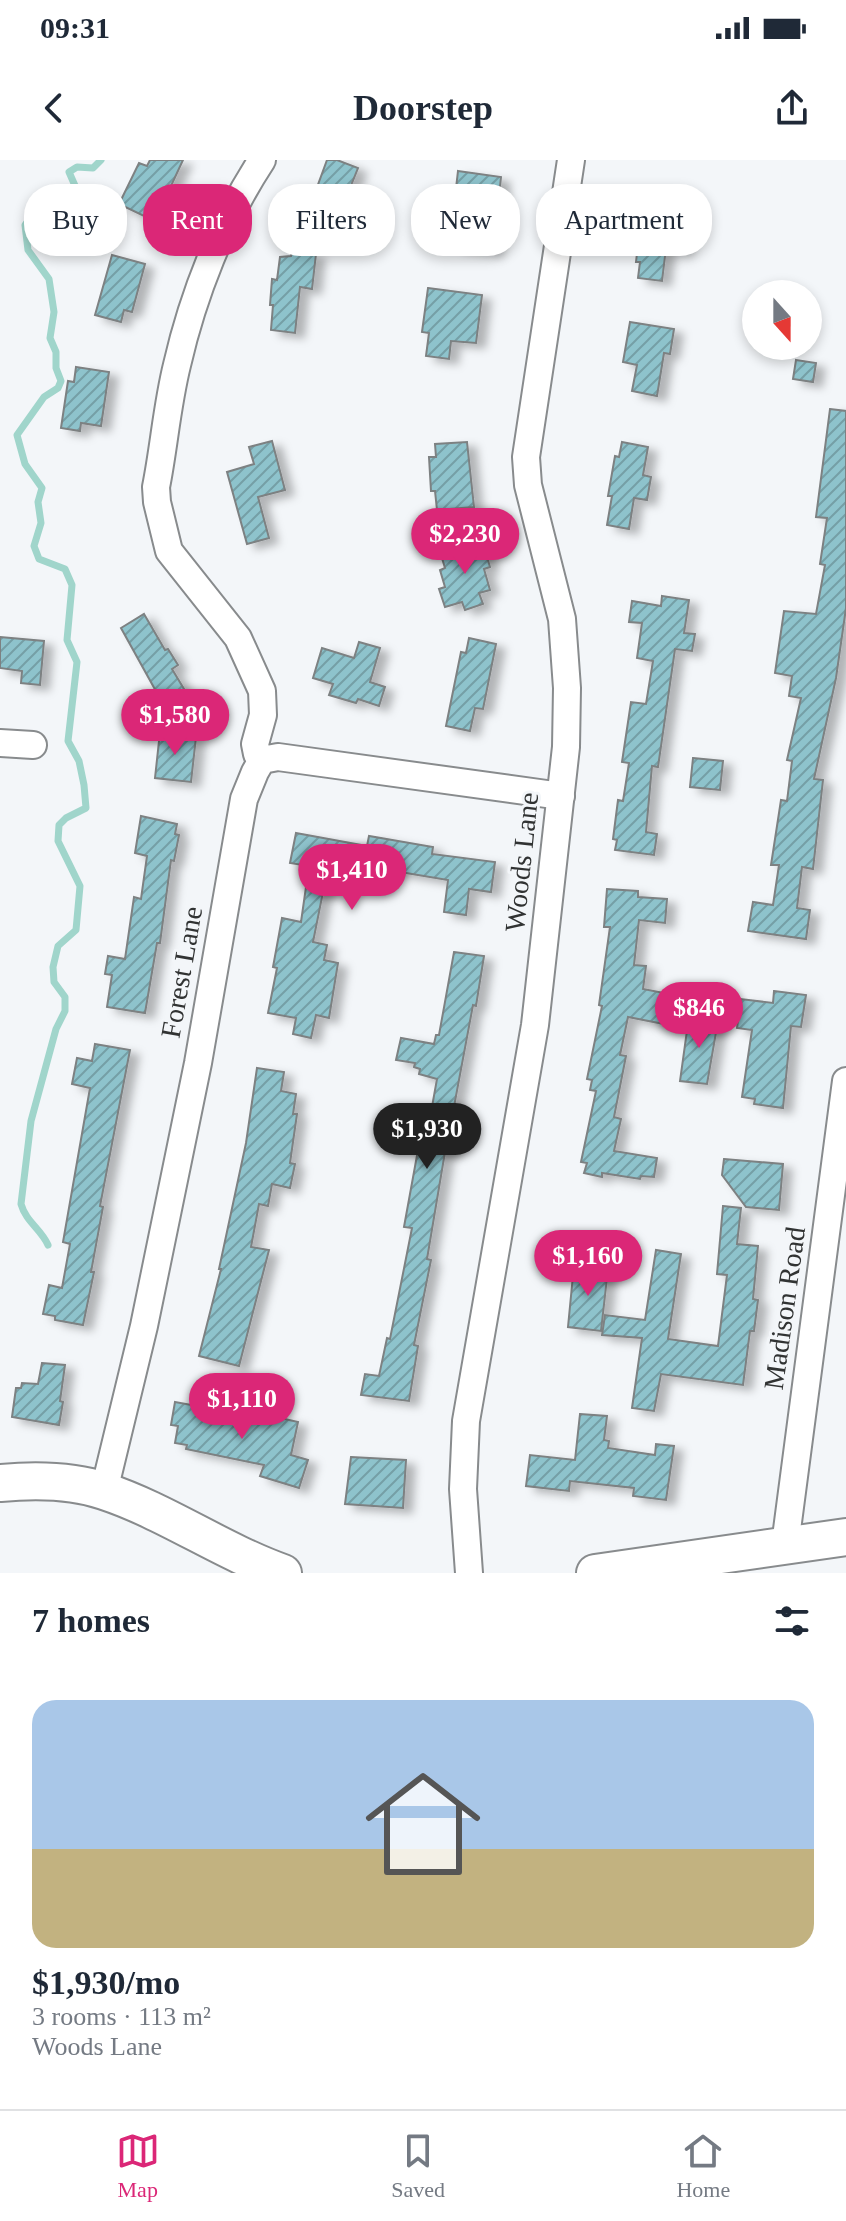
<!DOCTYPE html>
<meta charset="utf-8">
<style>
body{margin:0;font-family:"Times New Roman",serif;background:#f6f6f7;color:#1f2937;height:100vh;display:flex;flex-direction:column;font-size:30px;white-space:nowrap}
*{box-sizing:border-box;margin:0}
p{font-size:26px;color:#747a83}
.icon{flex:none;width:44px;height:44px;fill:none;stroke:currentColor;stroke-width:2;stroke-linecap:round;stroke-linejoin:round}
.map{position:relative;height:1413px;overflow:hidden}
.drawer{display:flex;flex-direction:column;background:#fff;flex:1}
.drawer>*{flex:none}
.banner{position:absolute;left:24px;top:24px;width:798px;height:72px;display:flex;gap:16px}
.needle{width:52px;rotate:159deg}
.controls{position:absolute;left:742px;top:120px;display:grid;gap:16px}
.controls a{display:grid;place-items:center;width:80px;height:80px;border-radius:50%;background:#fff;box-shadow:0 4px 12px #0003;font-size:40px}
.price{position:absolute;translate:-50% -68px;padding:0 18px;border-radius:28px;background:#db2777;color:#fff;font-size:26px;line-height:52px;filter:drop-shadow(0 2px 4px #0008)}
.price::after{content:'';position:absolute;left:50%;top:48px;width:24px;height:18px;margin-left:-12px;background:inherit;clip-path:polygon(0 0,100% 0,50% 100%)}
.price.active{background:#222;color:#fff}
ul{padding:0;list-style:none}
li{display:grid;align-content:center;gap:16px;height:424px;padding:0 32px}
li span{display:grid;place-items:center;height:248px;border-radius:24px;color:#555}
li>.icon{margin-inline-start:auto}
span .icon{width:144px;height:144px;fill:#fffc;stroke-width:1}
li b{font-size:34px}
h2{display:flex;justify-content:space-between;align-items:center;height:96px;padding:0 32px;font-size:34px}
.chip{padding:0 28px;border-radius:32px;background:#fff;box-shadow:0 4px 12px #0003;font-size:28px;line-height:72px}
.chip.active{background:#db2777;color:#fff}
.status{display:flex;justify-content:space-between;align-items:center;height:56px;padding:0 40px;background:#fff;direction:ltr}
.status svg{height:22px;fill:currentColor}
header{display:flex;justify-content:space-between;align-items:center;height:104px;padding:0 32px;background:#fff;font-size:36px;font-weight:700}
.dock{display:flex;justify-content:space-around;align-items:center;height:112px;border-top:2px solid #e0e1e3;background:#fff;font-size:22px;color:#747a83}
.dock a{display:grid;justify-items:center;gap:4px}
.dock .active{color:#db2777}
.map>svg:first-child{display:block}
</style>
<div class="status"><b>09:31</b><svg viewBox="0 0 49 12"><path d="M0 12V9h3v3zM5 12V6h3v6zM10 12V3h3v9zM15 12V0h3v12zM26 1h20v11H26zM47 4h2v5h-2z"/></svg></div>
<header><svg class="icon" aria-label="back" viewBox="0 0 24 24"><path d="M15 5l-7 7 7 7"/></svg>Doorstep<svg class="icon" aria-label="share" viewBox="0 0 24 24"><path d="M12 15V3M7 8l5-5 5 5M5 13v7h14v-7"/></svg></header>
<div class="map">
<svg width="846" height="1413" viewBox="0 0 846 1413">
<defs>
<pattern id="building-hatch" width="6" height="6" patternUnits="userSpaceOnUse" patternTransform="scale(2)"><rect width="6" height="6" fill="#8ec3cc"/><path d="M-1 1l2-2M0 6l6-6M5 7l2-2" fill="none" stroke="#759fa6"/></pattern>
<filter id="shadow"><feDropShadow dx="9" dy="5" stdDeviation="4" flood-color="#0004"/></filter>
</defs>
<rect width="100%" height="100%" fill="#f3f6f9"/>
<g fill="none" stroke-linecap="round" stroke-linejoin="round">
<path stroke="#a0d5cb" stroke-width="7" d="M48,1085C41,1069 26,1062 21,1044L31,961L56,869L65,851V837L54,822L53,807L58,786L76,770L80,726L58,681L59,665L66,658L86,648L84,625L79,601L68,581L77,502L67,480L72,425L65,409L39,399L34,386L41,363L38,342L42,328L25,304L17,275L44,237L58,228L61,221L56,208V192L50,178L54,152L49,119L28,90L25,65L30,58L36,55L63,56L84,48L85,39L76,28L69,12L77,7L93,8L101,0"/>
</g>
<g fill="url(#building-hatch)" stroke="#7d8182" stroke-width="2" filter="url(#shadow)">
<polygon points="150,0 183,0 170,28 176,31 166,50 151,43 144,56 119,44 139,3 147,6"/>
<polygon points="327,0 337,0 358,8 346,38 353,41 341,70 323,63 325,59 308,52"/>
<polygon points="458,11 501,17 493,91 455,86 459,56 453,55"/>
<polygon points="641,59 686,65 683,90 666,88 662,121 638,118 640,102 636,102"/>
<polygon points="292,92 316,94 312,129 300,127 295,173 271,170 273,145 270,145 272,119 277,120 280,97 291,96"/>
<polygon points="112,95 145,104 132,152 124,150 121,162 95,155"/>
<polygon points="428,128 482,135 476,183 451,181 449,199 426,196 429,173 422,172"/>
<polygon points="630,162 674,169 670,194 664,193 657,236 632,231 637,205 623,202"/>
<polygon points="796,200 816,203 813,222 793,219"/>
<polygon points="76,207 109,212 101,266 81,263 80,271 61,268 68,221 74,222"/>
<polygon points="830,249 846,251 846,448 836,518 814,619 823,620 813,709 802,707 797,748 810,750 806,779 748,771 753,742 773,745 779,705 771,705 781,640 787,641 792,601 787,600 801,538 789,536 792,516 775,513 784,451 816,454 825,405 820,404 827,358 816,357"/>
<polygon points="272,281 285,330 258,337 269,378 247,384 227,312 254,304 249,287"/>
<polygon points="467,282 474,347 437,350 435,331 431,331 429,297 436,297 435,284"/>
<polygon points="622,282 648,287 643,315 651,317 647,340 634,338 629,369 607,365 612,336 608,336 615,296 619,297"/>
<polygon points="482,381 490,407 484,409 490,430 479,433 483,444 465,450 462,442 445,447 439,429 445,427 440,410 445,408 441,395"/>
<polygon points="662,436 689,440 684,473 695,474 692,491 675,489 658,607 652,606 646,672 657,674 654,695 615,690 617,680 613,679 618,640 623,641 629,603 622,602 631,542 646,544 653,501 637,498 642,463 629,462 632,441 661,446"/>
<polygon points="144,454 165,490 168,489 178,505 172,509 184,529 162,542 121,468"/>
<polygon points="0,477 44,481 40,525 21,523 22,511 0,508"/>
<polygon points="469,478 496,484 483,549 475,548 470,571 446,566 461,492 466,493"/>
<polygon points="359,482 380,488 370,522 385,527 379,546 358,539 356,543 329,535 333,524 313,518 322,488 354,498"/>
<polygon points="160,572 196,577 191,622 155,618"/>
<polygon points="693,598 723,601 720,630 690,627"/>
<polygon points="141,656 177,664 175,674 179,675 174,701 171,700 160,783 157,783 145,853 107,847 112,815 105,814 108,796 125,799 134,737 141,739 147,696 135,693"/>
<polygon points="296,673 367,686 369,676 433,687 432,694 495,702 491,732 469,729 466,755 444,752 448,720 382,709 379,726 329,718 327,732 323,732 313,782 327,785 324,800 338,803 329,858 316,855 311,878 293,874 296,858 268,853 277,808 273,807 282,758 301,762 309,706 290,703"/>
<polygon points="607,729 638,731 638,737 667,739 665,763 639,760 634,805 646,806 643,829 690,838 684,868 628,857 620,895 626,896 614,957 621,959 614,991 657,998 654,1017 641,1016 640,1019 602,1013 602,1017 584,1013 587,1003 581,1002 596,931 590,930 592,920 587,919 602,846 599,845 610,767 604,767"/>
<polygon points="454,792 484,796 476,846 473,845 453,952 451,961 456,962 450,993 445,992 427,1099 431,1100 414,1185 418,1186 409,1241 361,1235 365,1214 379,1216 387,1178 390,1179 412,1068 404,1067 420,979 405,976 409,954 430,958 437,919 419,914 420,909 414,907 415,903 396,900 401,878 434,884 436,875 439,875"/>
<polygon points="774,831 806,835 801,867 791,866 783,948 754,944 755,939 742,937 752,870 737,868 741,839 773,843"/>
<polygon points="689,856 718,861 707,924 680,921"/>
<polygon points="95,884 130,890 100,1046 103,1047 91,1112 94,1112 83,1165 55,1160 55,1156 43,1154 49,1125 62,1128 70,1084 63,1082 90,928 72,924 77,898 92,901"/>
<polygon points="257,908 284,912 281,931 296,934 293,954 297,954 290,1003 295,1004 290,1028 272,1024 268,1046 259,1044 251,1087 269,1090 239,1206 199,1196 221,1109 219,1109 246,983"/>
<polygon points="724,999 783,1004 779,1050 746,1047 722,1015"/>
<polygon points="723,1046 741,1048 737,1084 758,1086 753,1139 758,1140 754,1171 750,1171 743,1225 661,1214 654,1251 632,1248 642,1178 602,1175 605,1155 645,1160 656,1090 681,1094 668,1179 718,1186 727,1115 717,1114"/>
<polygon points="574,1105 608,1109 601,1171 568,1167"/>
<polygon points="42,1203 65,1205 60,1241 63,1242 59,1265 12,1257 16,1228 21,1228 22,1223 38,1224"/>
<polygon points="175,1242 197,1246 196,1249 275,1262 276,1257 298,1262 291,1295 308,1300 299,1328 260,1316 264,1305 186,1289 187,1285 175,1283 178,1266 171,1265"/>
<polygon points="580,1254 607,1256 604,1280 609,1281 608,1288 655,1295 656,1284 674,1286 666,1340 633,1336 634,1328 570,1321 569,1331 526,1326 530,1295 575,1300"/>
<polygon points="351,1297 406,1300 403,1348 345,1344"/>
</g>
<g fill="none" stroke-linecap="round" stroke-linejoin="round">
<defs>
<g id="street">
<path d="M262,0C222,61 193,135 177,205C167,245 164,287 156,327L157,342L169,391L238,478L262,531L263,555L255,584L257,594L262,600"/>
<polyline points="0,583 33,585"/>
<polyline points="104,1331 144,1166 198,903 244,639 255,612 262,600 278,597 561,636"/>
<polyline points="785,1385 846,921"/>
<polyline points="469,1413 463,1329 466,1261 535,865 566,587 567,528 562,459 528,325 526,297 571,0"/>
</g>
<g id="secondary">
<path d="M0,1323C33,1320 72,1320 104,1331C165,1351 221,1391 283,1413"/>
<polyline points="595,1413 846,1377"/>
</g>
</defs>
<use href="#street" stroke="#888b8d" stroke-width="30"/>
<use href="#secondary" stroke="#888b8d" stroke-width="40"/>
<use href="#street" stroke="#fff" stroke-width="26"/>
<use href="#secondary" stroke="#fff" stroke-width="36"/>
</g>
<g text-anchor="middle" stroke-width="6" stroke-linejoin="round" paint-order="stroke">
<g font-size="28" fill="#313333" stroke="#f3f6f9">
<text transform="translate(521 702) rotate(-84)" y="10">Woods Lane</text>
<text transform="translate(181 812) rotate(-80)" y="10">Forest Lane</text>
<text transform="translate(784 1148) rotate(-82)" y="10">Madison Road</text>
</g>
</g>
</svg>
<div class="controls">
<a><svg class="needle" viewBox="-14 -14 28 28"><path d="M0-13l5 13h-10z" fill="#e53935"/><path d="M0 13l5-13h-10z" fill="#747a83"/></svg></a>
</div>
<b class="price" style="left:465px;top:416px">$2,230</b>
<b class="price" style="left:175px;top:597px">$1,580</b>
<b class="price" style="left:352px;top:752px">$1,410</b>
<b class="price" style="left:699px;top:890px">$846</b>
<b class="price active" style="left:427px;top:1011px">$1,930</b>
<b class="price" style="left:588px;top:1138px">$1,160</b>
<b class="price" style="left:242px;top:1281px">$1,110</b>
<div class="banner">
<a class="chip">Buy</a>
<a class="chip active">Rent</a>
<a class="chip">Filters</a>
<a class="chip">New</a>
<a class="chip">Apartment</a>
</div>
</div>
<section class="drawer">
<h2>7 homes<svg class="icon" aria-label="filters" viewBox="0 0 24 24"><path d="M4 7h16M4 17h16"/><circle cx="9" cy="7" r="2"/><circle cx="15" cy="17" r="2"/></svg></h2>
<ul>
<li><span style="background:linear-gradient(#a9c7e8 60%,#c2b280 0)"><svg class="icon" aria-label="home" viewBox="0 0 24 24"><path d="M3 11l9-7 9 7M6 9v11h12V9"/></svg></span><div><b>$1,930/mo</b><p>3 rooms · 113 m²</p><p>Woods Lane</p></div></li>
</ul>
</section>
<nav class="dock">
<a class="active"><svg class="icon" aria-label="map" viewBox="0 0 24 24"><path d="M3 6l6-2 6 2 6-2v14l-6 2-6-2-6 2zM9 4v14M15 6v14"/></svg>Map</a>
<a><svg class="icon" aria-label="saved" viewBox="0 0 24 24"><path d="M7 4h10v16l-5-4-5 4z"/></svg>Saved</a>
<a><svg class="icon" aria-label="home" viewBox="0 0 24 24"><path d="M3 11l9-7 9 7M6 9v11h12V9"/></svg>Home</a>
</nav>
